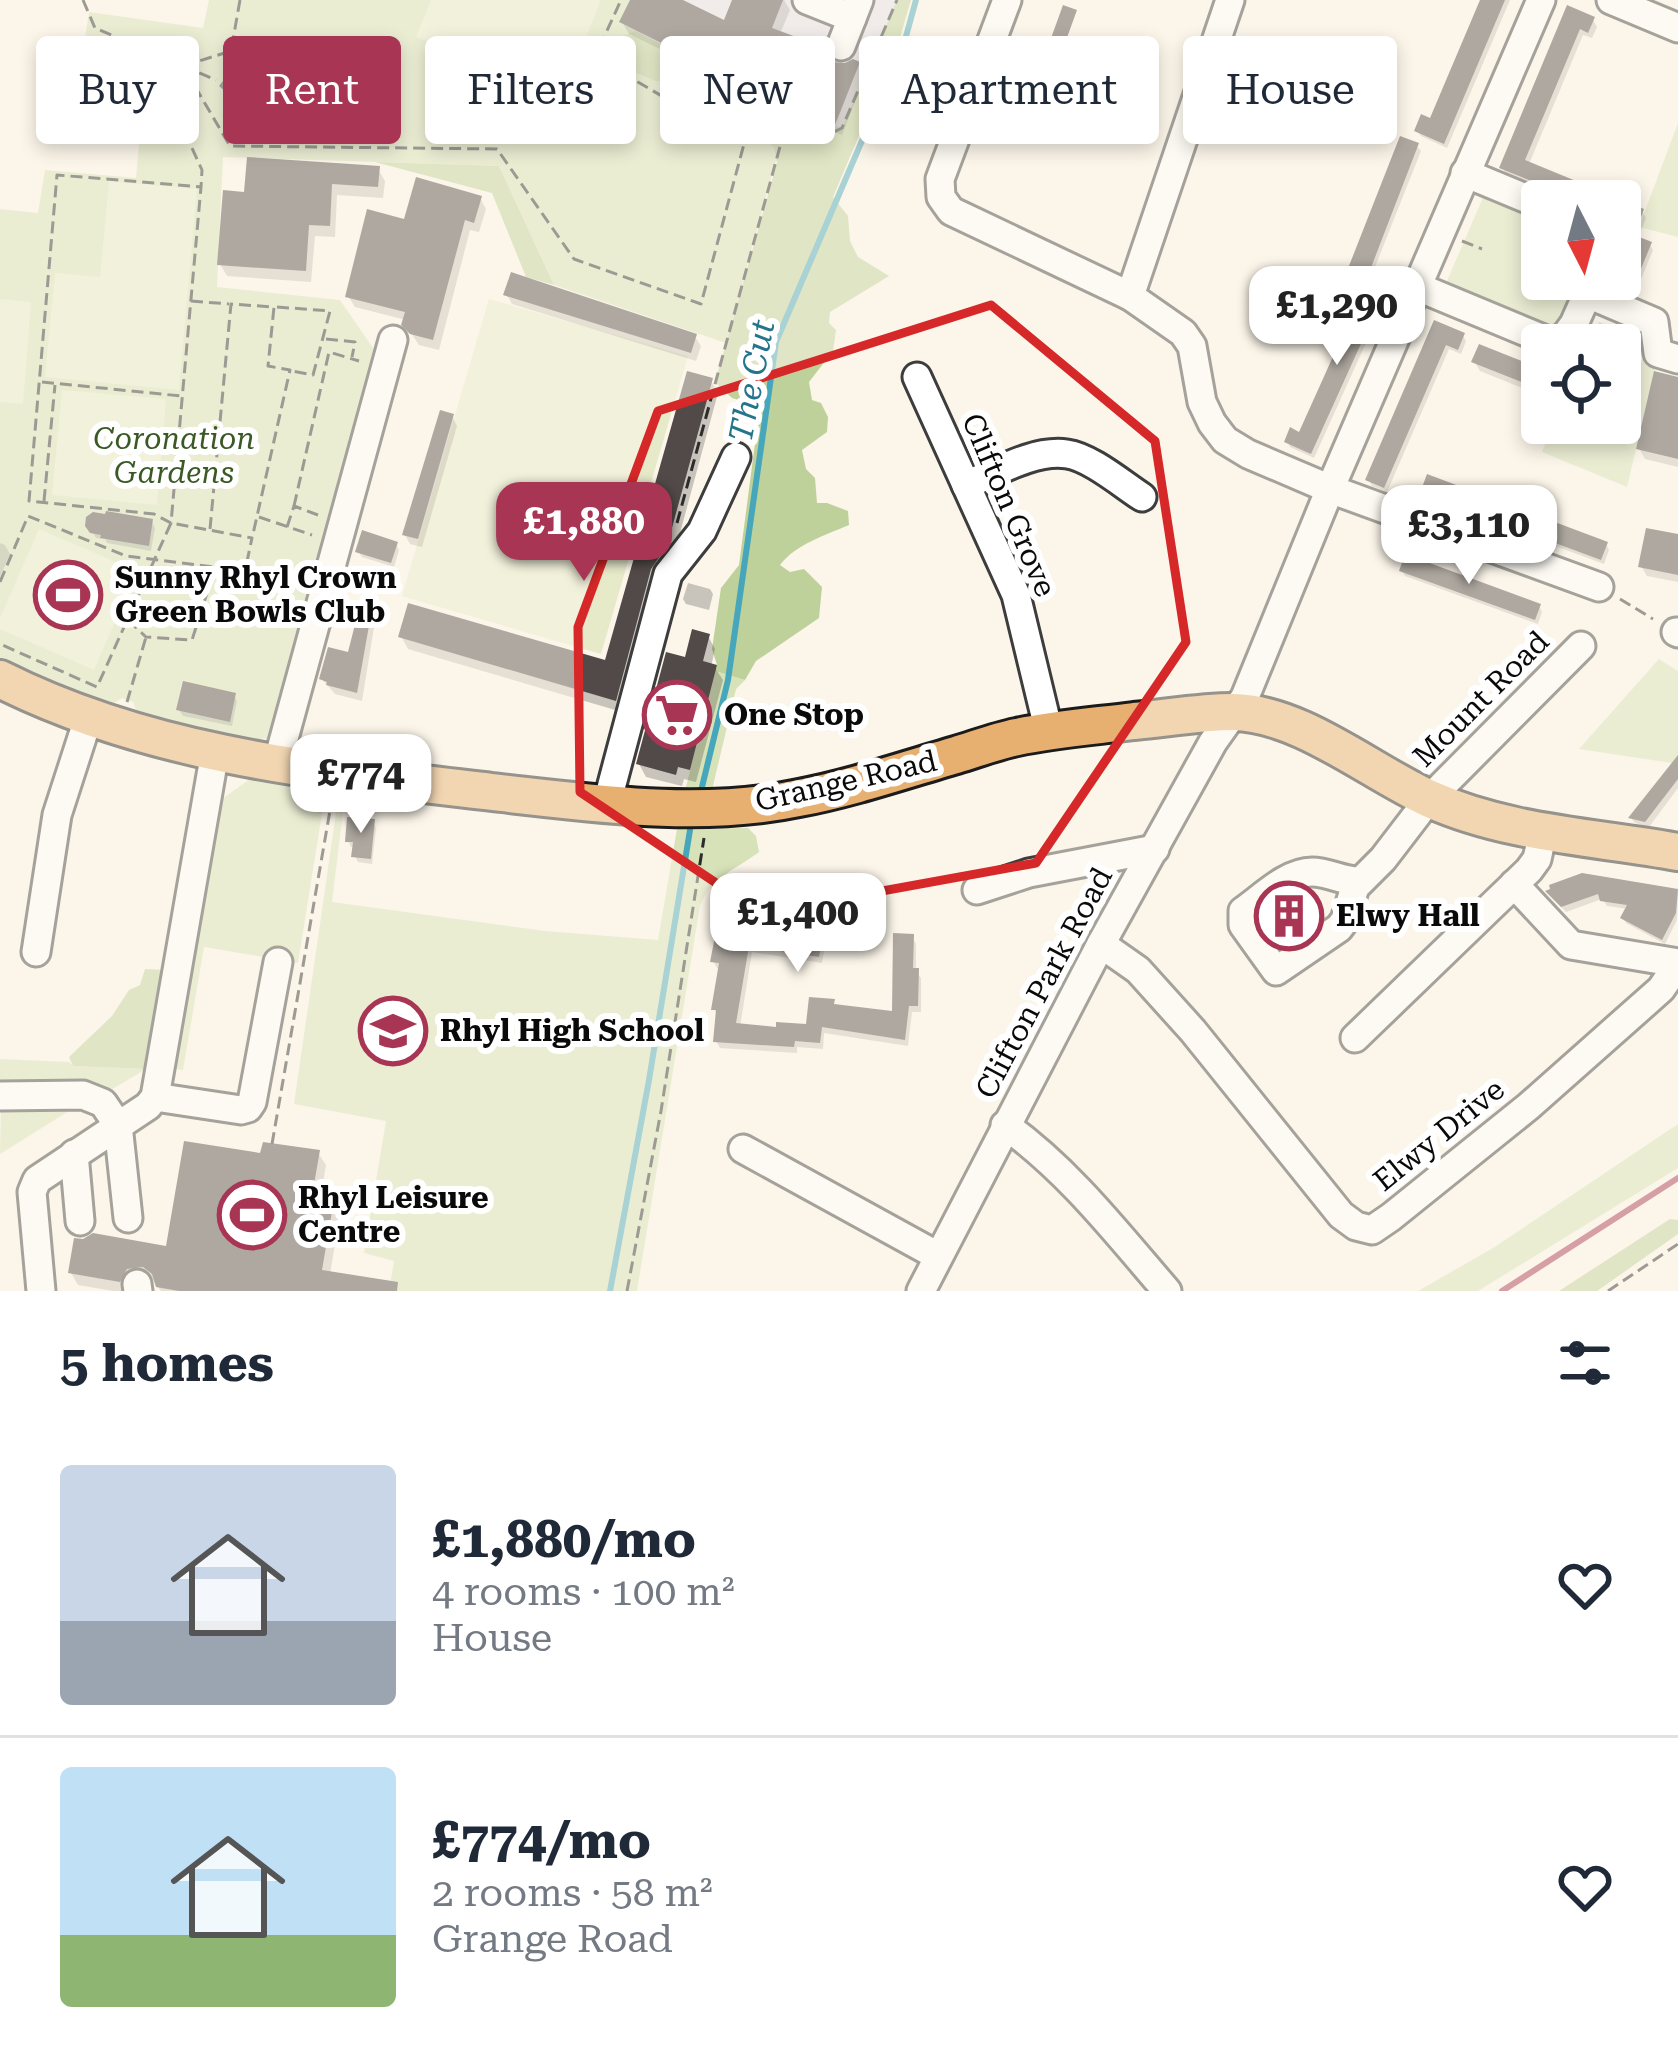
<!DOCTYPE html>
<meta charset="utf-8">
<style>
body{margin:0;font-family:"Roboto Serif",serif;background:#f6f6f7;color:#1f2937;height:100vh;display:flex;flex-direction:column;font-size:45px;white-space:nowrap}
*{box-sizing:border-box;margin:0}
p{font-size:39px;color:#747a83}
.icon{flex:none;width:66px;height:66px;fill:none;stroke:currentColor;stroke-width:2;stroke-linecap:round;stroke-linejoin:round}
.map{position:relative;height:1291px;overflow:hidden}
.drawer{display:flex;flex-direction:column;background:#fff;flex:1}
.drawer>*{flex:none}
.hud{position:absolute;left:36px;top:36px;width:1608px;height:108px;display:flex;gap:24px}
.needle{width:78px;rotate:174deg}
.fabs{position:absolute;left:1521px;top:180px;display:grid;gap:24px}
.fabs a{display:grid;place-items:center;width:120px;height:120px;border-radius:12px;background:#fff;box-shadow:0 6px 18px #0003;font-size:60px}
.price{position:absolute;translate:-50% -102px;padding:0 27px;border-radius:24px;background:#fff;color:#222;font-size:39px;line-height:78px;filter:drop-shadow(0 3px 6px #0008)}
.price::after{content:'';position:absolute;left:50%;top:72px;width:36px;height:27px;margin-left:-18px;background:inherit;clip-path:polygon(0 0,100% 0,50% 100%)}
.price.selected{background:#a83553;color:#fff}
ul{padding:0;list-style:none}
li{display:flex;align-items:center;gap:36px;height:300px;padding:0 60px}
li+li{border-top:3px solid #e0e1e3}
li span{display:grid;place-items:center;flex:none;width:336px;height:240px;border-radius:12px;color:#555}
li>.icon{margin-inline-start:auto}
span .icon{width:144px;height:144px;fill:#fffc;stroke-width:1}
li b{font-size:51px}
h2{display:flex;justify-content:space-between;align-items:center;height:144px;padding:0 60px;font-size:51px}
.chip{padding:0 42px;border-radius:12px;background:#fff;box-shadow:0 6px 18px #0003;font-size:42px;line-height:108px}
.chip.selected{background:#a83553;color:#fff}
.map>svg:first-child{display:block}
</style>
<div class="map">
<svg width="1678" height="1291" viewBox="0 0 1678 1291">
<rect width="100%" height="100%" fill="#fcf5ea"/>
<polygon fill="#e5dfe8" points="630,0 897,0 842,128 772,101 619,22"/>
<g fill="#d7e2b9">
<polygon points="209,0 630,0 620,23 790,109 726,343 554,285 499,166 223,157 217,287 340,300 380,358 272,740 262,738 260,743 156,721 137,713 133,702 122,698 111,705 83,696 0,659 0,209 38,213 45,170 136,178 143,100 79,76 89,12 203,28"/>
<polygon points="1678,123 1678,237 1639,227"/>
<polygon points="1485,193 1542,217 1542,279 1584,279 1562,332 1443,290"/>
<polygon points="1642,359 1656,364 1627,487 1542,452 1554,423 1620,423 1620,399 1632,403"/>
<polygon points="1659,659 1678,671 1678,756 1672,763 1579,749"/>
<polygon points="715,671 745,680 736,689 712,790 685,791"/>
<polygon points="250,779 325,795 298,963 204,947 183,1070 176,1069 222,799"/>
<path d="M345,795L332,902L545,931L658,940L677,829L748,828L756,836L759,852C735,870 711,877 700,906L637,1291H389L394,1261L364,1253L386,1121L294,1104L338,799Z"/>
<path d="M0,1059L69,1062L74,1066L146,1069L106,1093C79,1074 33,1082 0,1082Z"/>
<polygon points="1,1106 77,1106 0,1154"/>
<polygon points="1678,1124 1678,1168 1478,1291 1418,1291 1493,1248"/>
</g>
<g fill="#bfd19a">
<path d="M897,0H911L899,41L833,197L848,216L850,241L858,257L889,276L830,312L829,323L836,330L833,351L809,382L812,400L821,403L828,417L827,432L802,450L806,469L815,478L817,503H827L848,511L849,525C826,535 796,544 780,565L790,572L804,569L822,587L819,618L756,661L745,680L715,671L717,665L712,649L721,588L739,565L756,436L748,403L732,398L715,382L777,163L774,147L699,91L676,82L656,81L631,71L616,48L619,37L636,31L772,101L842,128Z"/>
<polygon points="375,162 499,166 554,285 526,277 492,193"/>
<polygon points="145,969 164,970 157,1048 146,1069 73,1066 69,1057 112,1016 129,990 140,985"/>
<polygon points="1670,1219 1678,1220 1678,1234 1597,1291 1559,1291"/>
</g>
<g fill="#e6eac9">
<polygon points="431,0 601,0 563,96 416,37"/>
<polygon points="109,181 197,189 179,390 45,377 55,273 100,277"/>
<polygon points="0,299 31,302 23,404 0,402"/>
<polygon points="489,299 688,356 601,654 402,596"/>
<polygon points="62,390 166,399 157,505 52,495"/>
<polygon points="39,529 137,571 94,670 0,629 0,618"/>
</g>
<g fill="#0003">
<polygon points="634,0 677,0 726,24 735,0 784,0 790,10 780,34 832,65 858,64 865,76 842,135 783,112 776,100 778,95 707,67 705,71 629,34 622,22"/>
<polygon points="1483,0 1510,0 1447,148 1421,136 1417,131 1431,122"/>
<polygon points="1568,9 1593,20 1597,27 1592,38 1583,35 1529,164 1617,201 1562,201 1556,195 1506,174 1502,167"/>
<polygon points="259,79 262,85 251,97 261,108 254,116 226,91"/>
<polygon points="1417,146 1421,151 1369,282 1354,276 1351,271"/>
<polygon points="378,169 385,181 383,198 337,195 335,237 315,236 311,282 227,276 220,264 247,195"/>
<polygon points="480,198 486,209 479,232 470,230 439,350 419,345 405,324 406,320 355,307 348,296 406,222"/>
<polygon points="1620,202 1642,211 1646,218 1640,233 1620,225"/>
<polygon points="1650,245 1653,250 1634,296 1619,290 1616,285 1620,275"/>
<polygon points="507,295 695,337 701,346 696,361 512,304"/>
<polygon points="1348,295 1381,297 1384,303 1314,458 1290,447 1287,441 1301,436 1360,305 1351,301"/>
<polygon points="1599,322 1613,328 1617,333 1612,345 1591,345"/>
<polygon points="1436,324 1463,336 1466,341 1461,354 1449,349 1387,492 1372,486 1369,480"/>
<polygon points="1474,361 1542,372 1542,396 1480,371"/>
<polygon points="1678,379 1678,467 1645,459 1639,448"/>
<polygon points="711,381 718,393 673,559 622,712 408,649 401,636 607,664"/>
<polygon points="452,416 457,426 422,547 410,544 405,535"/>
<polygon points="1424,493 1606,544 1609,550 1604,564 1427,499"/>
<polygon points="152,522 155,528 151,551 107,543 105,539 96,538 88,525"/>
<polygon points="1678,537 1678,582 1647,576 1641,566"/>
<polygon points="0,543 5,545 10,554 0,577"/>
<polygon points="396,544 399,550 394,567 362,557 358,551"/>
<polygon points="1402,570 1539,606 1542,612 1538,624 1405,576"/>
<polygon points="688,583 710,589 713,594 709,610 686,604 683,599"/>
<polygon points="371,606 376,615 362,701 335,694 322,679 350,656"/>
<polygon points="708,636 715,649 711,667 715,668 723,680 696,782 684,779 682,786 646,777 639,764 687,660"/>
<polygon points="234,696 237,701 232,726 183,716 179,710"/>
<polygon points="1678,760 1678,788 1649,827 1635,823 1632,819"/>
<polygon points="373,822 376,828 372,864 358,862 355,856 356,847 351,847 348,841"/>
<polygon points="1582,876 1678,892 1677,920 1665,944 1626,923 1623,918 1628,909 1607,906 1602,899 1566,912 1552,897"/>
<polygon points="1308,894 1325,921 1322,923 1325,928 1288,954 1271,930"/>
<polygon points="783,897 787,904 825,913 829,920 822,963 752,952 740,1027 809,1028 836,1008 895,1014 912,937 916,944 916,971 921,978 921,1012 912,1012 908,1046 824,1033 823,1049 797,1047 797,1053 720,1048 716,1041 718,1016 714,1009 721,969 717,968 713,961 769,904"/>
<polygon points="318,1153 326,1165 320,1200 332,1202 340,1215 330,1274 376,1282 382,1291 161,1291 152,1279 134,1281 128,1291 113,1291 78,1285 71,1273 169,1249 262,1157"/>
</g>
<g fill="none" stroke-linecap="round" stroke-linejoin="round">
<g stroke="#46a6bb" stroke-width="6">
<polyline points="701,791 728,680 776,342 905,40 916,0"/>
<polyline points="610,1291 649,1080 690,830"/>
</g>
</g>
<g fill="#514a48">
<polygon points="630,0 683,0 724,20 732,0 783,0 772,28 823,47 826,56 833,62 845,63 853,59 860,62 835,125 772,101 778,87 700,57 698,61 619,22"/>
<polygon points="1480,0 1505,0 1444,144 1414,131 1421,114 1430,118"/>
<polygon points="1063,5 1077,10 1060,57 1046,52"/>
<polygon points="1567,5 1595,17 1588,33 1580,29 1525,160 1644,209 1637,228 1620,222 1620,201 1568,201 1558,197 1549,188 1499,168"/>
<polygon points="247,64 261,77 249,91 260,101 250,113 219,86 230,72 236,77"/>
<polygon points="1400,136 1419,143 1367,278 1347,271"/>
<polygon points="247,157 380,166 378,187 332,184 330,226 309,225 306,271 217,265 223,190 244,192"/>
<polygon points="416,177 482,196 474,223 465,220 433,340 410,334 401,325 405,312 345,297 367,209 404,219"/>
<polygon points="1634,235 1652,242 1631,293 1613,285 1615,279 1620,279 1620,267"/>
<polygon points="511,272 697,334 691,353 503,295"/>
<polygon points="1351,281 1383,295 1311,454 1284,442 1290,427 1299,432 1358,301 1344,295"/>
<polygon points="1434,320 1465,333 1458,350 1446,345 1384,488 1365,480"/>
<polygon points="1479,344 1542,369 1542,390 1471,362"/>
<polygon points="687,371 713,378 667,546 651,569 616,701 398,637 408,603 605,660"/>
<polygon points="1654,371 1678,377 1678,459 1636,449"/>
<polygon points="440,410 454,414 418,539 402,535"/>
<polygon points="1427,474 1608,542 1601,560 1420,493"/>
<polygon points="106,511 153,519 149,546 100,538 101,535 90,533 85,526 86,517 93,512 105,514"/>
<polygon points="1646,528 1678,534 1678,575 1638,567"/>
<polygon points="362,530 398,542 391,563 355,552"/>
<polygon points="1405,554 1541,604 1535,620 1399,571"/>
<polygon points="361,601 373,603 357,693 326,685 327,682 319,679 328,647 348,652"/>
<polygon points="692,629 710,634 703,661 717,665 690,770 678,767 676,775 636,764 666,652 685,657"/>
<polygon points="183,681 236,693 230,722 176,710"/>
<polygon points="1678,755 1678,779 1645,822 1628,818"/>
<polygon points="347,817 375,819 371,859 351,857 353,842 345,842"/>
<polygon points="1582,873 1678,889 1676,913 1662,940 1620,918 1627,905 1600,901 1598,894 1561,907 1545,891 1550,889 1549,885"/>
<polygon points="1309,891 1322,910 1319,912 1322,918 1280,946 1261,920 1293,897"/>
<polygon points="768,892 785,895 784,903 827,910 819,957 749,946 736,1023 776,1027 776,1022 806,1024 809,997 835,999 834,1004 892,1011 893,933 914,934 913,968 919,968 918,1006 909,1006 905,1040 822,1027 820,1043 795,1041 794,1047 713,1042 716,1010 711,1010 719,963 710,962 720,911 742,896 767,900"/>
<polygon points="184,1141 260,1153 263,1142 320,1150 312,1196 334,1200 322,1270 398,1282 397,1291 179,1291 156,1287 152,1274 143,1267 127,1269 120,1282 68,1273 74,1238 83,1239 93,1233 166,1246"/>
</g>
<g fill="none" stroke-linecap="round" stroke-linejoin="round">
<defs>
<g id="minor">
<polyline points="807,0 852,18"/>
<polyline points="1007,0 940,179 941,197 951,211 1130,296 1183,333 1192,346 1202,402 1212,423 1225,440 1248,454 1330,489 1599,587"/>
<polyline points="1611,0 1678,28"/>
<polyline points="841,46 859,0"/>
<polyline points="1465,173 1542,205"/>
<polyline points="1418,287 1548,341 1563,339 1574,324 1594,279"/>
<polyline points="1588,294 1654,322 1658,353 1678,359"/>
<polyline points="1130,296 1230,0"/>
<polyline points="917,377 1016,595 1049,732"/>
<path d="M966,485C995,473 1034,449 1067,454C1090,457 1122,484 1142,497"/>
<polyline points="1676,632 1678,633"/>
<polyline points="277,764 393,340"/>
<polyline points="607,803 668,574 702,531 736,457"/>
<path d="M1360,881C1344,882 1329,872 1312,872C1287,872 1262,898 1243,911V925L1276,971L1339,928L1345,920L1355,887L1383,859L1429,799L1581,646"/>
<polyline points="1514,884 1571,945 1678,963"/>
<polyline points="977,890 1029,873 1155,849"/>
<polyline points="1101,944 1138,970 1193,1031 1341,1215 1356,1226 1372,1230 1391,1217 1529,1106 1661,989 1678,964"/>
<polyline points="36,952 57,815 89,716"/>
<polyline points="1355,1038 1529,870 1537,859 1543,832"/>
<polyline points="0,1096 83,1095 103,1103 118,1125 128,1218"/>
<polyline points="155,1097 241,1110 248,1108 252,1102 278,962"/>
<path d="M1005,1125C1069,1171 1116,1232 1167,1291"/>
<polyline points="743,1149 938,1256"/>
<polyline points="74,1154 80,1221"/>
<polyline points="137,1284 138,1291"/>
<polyline points="41,1291 32,1192 37,1180 148,1106 155,1097 215,752"/>
<polyline points="921,1291 1101,944 1213,742 1245,697 1330,489 1541,0"/>
</g>
<path id="major" d="M0,679C153,756 324,772 492,792C592,803 699,819 799,798C852,788 904,770 956,755C976,749 997,741 1017,737C1055,729 1095,726 1134,721C1167,718 1200,712 1233,712C1301,713 1370,772 1430,799C1508,834 1596,837 1678,852"/>
</defs>
<use href="#minor" stroke="#3d3d3d" stroke-width="33"/>
<use href="#major" stroke="#1b1b1b" stroke-width="42"/>
<g stroke="#2c2c2c" stroke-width="3" stroke-dasharray="12 6" stroke-linecap="butt">
<polyline points="83,0 95,28 216,80"/>
<polyline points="240,0 231,51 183,66 230,146 497,149 574,259 701,304 744,144 595,57 621,0"/>
<polyline points="147,50 202,170 201,187 171,523 154,514 29,501 57,175 201,187"/>
<polyline points="1462,241 1482,249"/>
<polyline points="191,301 229,304"/>
<polyline points="277,307 330,311 313,375 292,371"/>
<polyline points="326,339 355,342 352,357"/>
<polyline points="42,382 181,396"/>
<polyline points="44,501 55,385"/>
<polyline points="294,506 329,352 359,361"/>
<polyline points="259,517 312,535"/>
<polyline points="677,523 787,121 825,136 842,128 897,0"/>
<polyline points="287,527 294,506 318,515"/>
<polyline points="210,529 231,304 274,307 268,366 290,370 253,534"/>
<polyline points="0,582 28,516 126,556 245,571 252,538 171,523 97,687 0,644"/>
<polyline points="1620,599 1653,619"/>
<polyline points="128,620 146,637 192,640 215,568"/>
<polyline points="127,702 146,637"/>
<polyline points="272,1144 332,799"/>
<polyline points="627,1291 661,1111 704,838"/>
<polyline points="1608,1291 1678,1244"/>
</g>
<use href="#minor" stroke="#fff" stroke-width="27"/>
<use href="#major" stroke="#e7b070" stroke-width="36"/>
<polyline stroke="#a83553" stroke-width="6" points="1502,1291 1678,1178"/>
</g>
<path d="M0 0H1678V1291H0ZM991,305L1155,441L1186,642L1036,863L761,913L580,792L578,627L658,411Z" fill="#fcf5ea" fill-opacity=".55" fill-rule="evenodd"/>
<path fill="none" stroke="#d62828" stroke-width="9" stroke-linejoin="round" d="M991,305L1155,441L1186,642L1036,863L761,913L580,792L578,627L658,411Z"/>
<defs>
<symbol id="stadium-ring" viewBox="-11 -11 22 22"><circle r="9.5" fill="#fff" stroke="#a83553" stroke-width="1.5"/><path d="M0-5a6.5 5 0 1 0 0 10a6.5 5 0 1 0 0-10ZM-3.5-1.8h7v3.6h-7Z" fill="#a83553"/></symbol>
<symbol id="supermarket-ring" viewBox="-11 -11 22 22"><circle r="9.5" fill="#fff" stroke="#a83553" stroke-width="1.5"/><path d="M-6-5.5h2.5l.6 2H6L4.5 2H-2.5L-4.4-4H-6ZM-1.5 3.2a1.3 1.3 0 1 0 .1 0ZM3 3.2a1.3 1.3 0 1 0 .1 0Z" fill="#a83553"/></symbol>
<symbol id="building-ring" viewBox="-11 -11 22 22"><circle r="9.5" fill="#fff" stroke="#a83553" stroke-width="1.5"/><path d="M-4-6H4V6H1V3H-1V6H-4ZM-2.5-4.3h1.7v1.8h-1.7ZM.8-4.3h1.7v1.8H.8ZM-2.5-1h1.7V.8h-1.7ZM.8-1h1.7V.8H.8Z" fill="#a83553"/></symbol>
<symbol id="school-ring" viewBox="-11 -11 22 22"><circle r="9.5" fill="#fff" stroke="#a83553" stroke-width="1.5"/><path d="M0-5L7-2L0 1L-7-2ZM-4 1L0 2.5L4 1V4Q0 6-4 4Z" fill="#a83553"/></symbol>
</defs>
<g fill-rule="evenodd">
<use href="#stadium-ring" x="30" y="557" width="76" height="76"/>
<use href="#supermarket-ring" x="639" y="677" width="76" height="76"/>
<use href="#building-ring" x="1251" y="878" width="76" height="76"/>
<use href="#school-ring" x="355" y="993" width="76" height="76"/>
<use href="#stadium-ring" x="214" y="1177" width="76" height="76"/>
</g>
<g text-anchor="middle" stroke-width="12" stroke-linejoin="round" paint-order="stroke">
<g font-size="30" font-style="italic" fill="#3a5924" stroke="#fff">
<text x="174" y="449">Coronation<tspan x="174" dy="34">Gardens</tspan></text>
</g>
<g font-size="30" fill="#0a0a0a" stroke="#fff">
<text transform="translate(1009 505) rotate(67)" y="10">Clifton Grove</text>
<text transform="translate(1481 699) rotate(-45)" y="10">Mount Road</text>
<text transform="translate(846 781) rotate(-13)" y="10">Grange Road</text>
<text transform="translate(1044 983) rotate(-62)" y="10">Clifton Park Road</text>
<text transform="translate(1439 1135) rotate(-39)" y="10">Elwy Drive</text>
</g>
<g font-size="30" font-weight="bold" fill="#0a0a0a" stroke="#fff" text-anchor="start">
<text x="115" y="588">Sunny Rhyl Crown<tspan x="115" dy="34">Green Bowls Club</tspan></text>
<text x="724" y="725">One Stop</text>
<text x="1336" y="926">Elwy Hall</text>
<text x="440" y="1041">Rhyl High School</text>
<text x="298" y="1208">Rhyl Leisure<tspan x="298" dy="34">Centre</tspan></text>
</g>
<g font-size="33" font-style="italic" fill="#24758b" stroke="#fff">
<text transform="translate(751 381) rotate(-79)" y="12">The Cut</text>
</g>
</g>
</svg>
<div class="fabs">
<a><svg class="needle" viewBox="-14 -14 28 28"><path d="M0-13l5 13h-10z" fill="#e53935"/><path d="M0 13l5-13h-10z" fill="#747a83"/></svg></a>
<a><svg class="icon" aria-label="locate" viewBox="0 0 24 24"><circle cx="12" cy="12" r="6"/><path d="M12 2v4M12 18v4M2 12h4M18 12h4"/></svg></a>
</div>
<b class="price" style="left:1337px;top:368px">£1,290</b>
<b class="price selected" style="left:584px;top:584px">£1,880</b>
<b class="price" style="left:1469px;top:587px">£3,110</b>
<b class="price" style="left:361px;top:836px">£774</b>
<b class="price" style="left:798px;top:975px">£1,400</b>
<div class="hud">
<a class="chip">Buy</a>
<a class="chip selected">Rent</a>
<a class="chip">Filters</a>
<a class="chip">New</a>
<a class="chip">Apartment</a>
<a class="chip">House</a>
</div>
</div>
<section class="drawer">
<h2>5 homes<svg class="icon" aria-label="filters" viewBox="0 0 24 24"><path d="M4 7h16M4 17h16"/><circle cx="9" cy="7" r="2"/><circle cx="15" cy="17" r="2"/></svg></h2>
<ul>
<li><span style="background:linear-gradient(#c9d6e8 65%,#9aa5b1 0)"><svg class="icon" aria-label="home" viewBox="0 0 24 24"><path d="M3 11l9-7 9 7M6 9v11h12V9"/></svg></span><div><b>£1,880/mo</b><p>4 rooms · 100 m²</p><p>House</p></div><svg class="icon" aria-label="heart" viewBox="0 0 24 24"><path d="M12 20l-8-8c-3-5 5-10 8-4 3-6 11-1 8 4z"/></svg></li>
<li><span style="background:linear-gradient(#bfe0f5 70%,#8fb573 0)"><svg class="icon" aria-label="home" viewBox="0 0 24 24"><path d="M3 11l9-7 9 7M6 9v11h12V9"/></svg></span><div><b>£774/mo</b><p>2 rooms · 58 m²</p><p>Grange Road</p></div><svg class="icon" aria-label="heart" viewBox="0 0 24 24"><path d="M12 20l-8-8c-3-5 5-10 8-4 3-6 11-1 8 4z"/></svg></li>
</ul>
</section>
